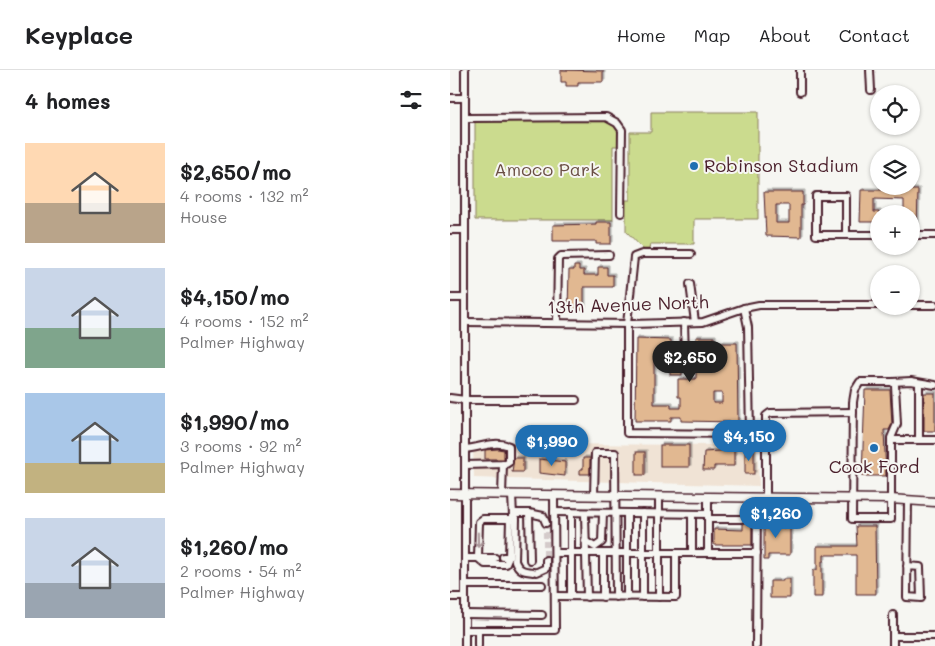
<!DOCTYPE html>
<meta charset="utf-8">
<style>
body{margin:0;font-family:Mali,sans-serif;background:#f2f2f2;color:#202124;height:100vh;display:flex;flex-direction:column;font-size:19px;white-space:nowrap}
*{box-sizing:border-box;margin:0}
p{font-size:16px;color:#757577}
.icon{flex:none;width:28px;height:28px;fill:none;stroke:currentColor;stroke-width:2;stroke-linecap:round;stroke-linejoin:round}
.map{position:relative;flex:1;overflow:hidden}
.panel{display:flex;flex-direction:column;background:#fff;width:450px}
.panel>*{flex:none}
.buttons{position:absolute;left:420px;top:15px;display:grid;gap:10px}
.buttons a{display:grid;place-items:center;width:50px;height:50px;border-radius:50%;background:#fff;box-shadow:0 1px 4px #0004;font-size:25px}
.price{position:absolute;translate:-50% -42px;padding:0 11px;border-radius:18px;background:#1f6fb2;color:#fff;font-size:16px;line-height:32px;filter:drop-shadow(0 1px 2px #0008)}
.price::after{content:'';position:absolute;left:50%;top:30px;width:15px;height:11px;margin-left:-8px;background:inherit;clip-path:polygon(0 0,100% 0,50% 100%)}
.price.active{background:#222;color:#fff}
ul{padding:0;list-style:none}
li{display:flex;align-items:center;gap:15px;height:125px;padding:0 25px}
li span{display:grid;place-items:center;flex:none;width:140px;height:100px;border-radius:0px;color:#555}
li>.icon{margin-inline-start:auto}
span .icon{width:60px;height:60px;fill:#fffc;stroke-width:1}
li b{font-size:21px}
h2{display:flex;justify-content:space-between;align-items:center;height:60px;padding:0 25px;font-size:21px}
header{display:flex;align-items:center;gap:30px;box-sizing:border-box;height:70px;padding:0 25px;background:#fff;border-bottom:1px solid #e0e0e0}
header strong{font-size:24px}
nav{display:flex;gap:28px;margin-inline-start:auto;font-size:18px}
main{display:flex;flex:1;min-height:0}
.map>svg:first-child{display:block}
</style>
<header>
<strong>Keyplace</strong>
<nav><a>Home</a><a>Map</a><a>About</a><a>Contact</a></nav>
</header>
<main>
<section class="panel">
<h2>4 homes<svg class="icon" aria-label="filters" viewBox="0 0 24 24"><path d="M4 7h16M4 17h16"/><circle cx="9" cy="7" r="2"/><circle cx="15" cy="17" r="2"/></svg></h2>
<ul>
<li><span style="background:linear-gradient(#ffd9b3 60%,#b9a48a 0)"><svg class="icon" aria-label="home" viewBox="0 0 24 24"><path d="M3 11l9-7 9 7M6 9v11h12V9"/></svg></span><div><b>$2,650/mo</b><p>4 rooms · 132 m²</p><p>House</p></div></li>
<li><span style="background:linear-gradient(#c9d6e8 60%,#7fa58c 0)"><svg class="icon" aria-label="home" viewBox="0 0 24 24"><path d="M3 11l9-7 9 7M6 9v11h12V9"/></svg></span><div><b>$4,150/mo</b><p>4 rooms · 152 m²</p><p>Palmer Highway</p></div></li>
<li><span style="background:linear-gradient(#a9c7e8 70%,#c2b280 0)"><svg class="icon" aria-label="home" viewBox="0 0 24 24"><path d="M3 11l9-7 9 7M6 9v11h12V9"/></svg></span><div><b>$1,990/mo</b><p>3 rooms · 92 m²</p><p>Palmer Highway</p></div></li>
<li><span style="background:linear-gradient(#c9d6e8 65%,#9aa5b1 0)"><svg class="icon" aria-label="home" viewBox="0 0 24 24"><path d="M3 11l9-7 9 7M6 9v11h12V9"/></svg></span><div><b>$1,260/mo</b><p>2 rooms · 54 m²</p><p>Palmer Highway</p></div></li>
</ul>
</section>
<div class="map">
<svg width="485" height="576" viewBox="0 0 485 576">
<defs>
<filter id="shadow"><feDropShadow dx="2" dy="-2" stdDeviation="0" flood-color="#0004"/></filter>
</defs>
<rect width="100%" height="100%" fill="#f6f6f2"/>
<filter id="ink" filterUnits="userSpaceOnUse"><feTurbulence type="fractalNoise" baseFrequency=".02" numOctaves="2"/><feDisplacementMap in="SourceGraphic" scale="10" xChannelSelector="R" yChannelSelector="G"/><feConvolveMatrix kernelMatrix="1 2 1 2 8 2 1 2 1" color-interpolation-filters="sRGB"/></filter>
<g filter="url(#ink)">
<polygon fill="#f0e3d5" points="23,374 307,375 309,416 24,408"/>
<g fill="#cbdb8e" stroke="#8a7d5c">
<polygon points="201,42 308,42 308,149 244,149 244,174 200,174 199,179 193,179 176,161 176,130 180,130 180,62 201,62"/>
<polygon points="150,49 163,53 170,64 169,76 163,76 163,150 25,150 25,52"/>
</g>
<g fill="#e1b891" stroke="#4a1f2b" fill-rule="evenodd" filter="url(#shadow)">
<polygon points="111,0 153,1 153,12 128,12 128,16 116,16 116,12 111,12"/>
<polygon points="411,120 468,120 467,160 461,160 461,144 454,144 454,130 424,129 424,142 429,142 429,152 410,152"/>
<path d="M314,122H353V135H351V167L316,166ZM326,135H339V153H326Z"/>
<polygon points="146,152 161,152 161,174 146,174 146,171 103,171 103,155 146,154"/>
<polygon points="124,196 129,196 129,200 134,200 134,205 148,205 148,197 157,197 157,205 163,205 163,217 134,217 134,239 118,239 119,200 124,200"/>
<path d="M246,267H264V273H287L288,352L231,351V347H221V351H185L186,269L221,270V288H204V334H221V338H231V327H228V309H246ZM263,323H272V333H263Z"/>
<rect x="220" y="290" width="12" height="15"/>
<polygon points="415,320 440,320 442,354 439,360 434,360 436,406 412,406"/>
<rect x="474" y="323" width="11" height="38"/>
<rect x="210" y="375" width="29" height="22"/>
<polygon points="48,379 54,380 54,389 35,389 35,380"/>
<polygon points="284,380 284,396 264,396 264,400 253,400 254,382"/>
<rect x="295" y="380" width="9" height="24"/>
<rect x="186" y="382" width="9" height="23"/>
<polygon points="64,388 73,388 73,402 62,402"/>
<polygon points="133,388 140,388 140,404 130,404 130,399 133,399"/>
<polygon points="89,389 115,392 115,406 89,403"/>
<polygon points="302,450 302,475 264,475 264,459 293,460 293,454"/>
<polygon points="314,451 333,451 333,458 340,458 340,485 318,485 318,490 314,490"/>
<polygon points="406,456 425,456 426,524 406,524 406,485 374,485 374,491 372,491 372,527 363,527 363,500 367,500 367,476 407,476"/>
<polygon points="333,509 340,509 340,528 320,528 320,511 333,511"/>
</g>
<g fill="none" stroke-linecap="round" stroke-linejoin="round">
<polyline stroke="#d4cbca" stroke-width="6" stroke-dasharray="6 3" stroke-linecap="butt" points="96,453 96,490"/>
<defs>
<g id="minor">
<polyline points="420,0 421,20"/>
<polyline points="350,22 350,0"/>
<polyline points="0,28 15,28"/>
<polyline points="15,48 156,47 167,53 172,60 171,143"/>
<rect x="366" y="126" width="30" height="39"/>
<polyline points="0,160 15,160"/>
<polyline points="396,165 429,165"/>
<polyline points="461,165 485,165"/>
<polyline points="241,184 192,184 184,187 177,254 177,363 300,364 298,257 294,238"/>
<polyline points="240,214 245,252"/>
<polyline points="0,228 15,228"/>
<polyline points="461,235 485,235"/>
<polyline points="15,252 182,254 253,252 294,238 309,235 429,235"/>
<polyline points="234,252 235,286"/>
<polyline points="107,253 108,189 111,186 159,185"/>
<polygon points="410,312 442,312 445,315 447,354 441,368 441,449 402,449 403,332 405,320"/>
<polyline points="442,312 461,311 485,315"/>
<polyline points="0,328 15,330 126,330"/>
<polyline points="441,370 485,370"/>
<polyline points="469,370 469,313"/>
<path d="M15,395L56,394L59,392V376C44,370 30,378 15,379"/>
<polyline points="52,425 53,394"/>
<path d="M62,425L63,446L66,449L65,491C69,501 74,501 83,502"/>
<polyline points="144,426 145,383 165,383 166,527"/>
<polyline points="209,427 209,527"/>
<polyline points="258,427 258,483"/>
<polyline points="316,428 316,346 320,343 403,342"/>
<polyline points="104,442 258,444"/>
<polyline points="121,442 121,526"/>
<polyline points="63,443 79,443 80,490"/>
<polyline points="79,443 93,446 96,453"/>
<polyline points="135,443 137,527"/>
<polyline points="177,443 177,527"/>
<polyline points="193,443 193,527"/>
<polyline points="242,444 242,483"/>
<polyline points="258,449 291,449 307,443"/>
<polyline points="135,471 145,477 152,472 153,443"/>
<polyline points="105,483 307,483"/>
<polyline points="153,483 153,527"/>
<polyline points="53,487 59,487 60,449"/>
<polyline points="59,487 56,494 35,494 28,488 29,452 33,449 60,449 63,446"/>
<polyline points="15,488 45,488"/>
<polyline points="457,496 470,497 471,528 457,527 458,430"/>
<polyline points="87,502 96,498 96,490"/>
<polyline points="15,515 92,515"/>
<polyline points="105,526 226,527 226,483"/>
<polyline points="0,527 15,527"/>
<polyline points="15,544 92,545"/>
<polyline points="443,545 443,576"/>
<polyline points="15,560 105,560 104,426"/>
<polyline points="28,560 28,576"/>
<polyline points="443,566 485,566"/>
<polyline points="15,576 15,0"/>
<polyline points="306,576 307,428"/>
</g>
<polyline id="major" points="0,424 440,429 485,432"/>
</defs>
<use href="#minor" stroke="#4a1f2b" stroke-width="10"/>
<use href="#major" stroke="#4a1f2b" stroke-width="11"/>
<use href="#minor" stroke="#f6f6f2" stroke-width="6"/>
<use href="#major" stroke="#f6f6f2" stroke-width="8"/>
</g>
<defs><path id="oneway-shaft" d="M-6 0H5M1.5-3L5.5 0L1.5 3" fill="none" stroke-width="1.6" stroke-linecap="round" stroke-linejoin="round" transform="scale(1.25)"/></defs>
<use stroke="#a99598" href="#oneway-shaft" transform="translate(28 470) rotate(89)"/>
</g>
<g fill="#1f6fb2" stroke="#f6f6f2" stroke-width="2">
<circle cx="244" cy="96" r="5"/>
<circle cx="424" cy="378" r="5"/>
</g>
<g text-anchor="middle" stroke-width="4" stroke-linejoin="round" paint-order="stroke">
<g font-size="18" fill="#4a1f2b" stroke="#f6f6f2" text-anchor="start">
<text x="254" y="102">Robinson Stadium</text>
<text x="424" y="403" text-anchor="middle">Cook Ford</text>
</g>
<g font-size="18" fill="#6a4e44" stroke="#f6f6f2">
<text x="97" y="106">Amoco Park</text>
</g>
<g font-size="18" fill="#4a1f2b" stroke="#f6f6f2">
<text transform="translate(178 235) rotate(-2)" y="6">13th Avenue North</text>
</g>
</g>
</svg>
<div class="buttons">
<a><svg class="icon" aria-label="locate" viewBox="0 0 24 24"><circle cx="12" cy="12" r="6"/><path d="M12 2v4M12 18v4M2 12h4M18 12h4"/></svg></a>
<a><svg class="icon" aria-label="layers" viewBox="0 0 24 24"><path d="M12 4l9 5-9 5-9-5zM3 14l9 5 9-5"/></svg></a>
<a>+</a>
<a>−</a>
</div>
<b class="price active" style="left:240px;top:313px">$2,650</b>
<b class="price" style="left:299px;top:392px">$4,150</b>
<b class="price" style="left:102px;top:397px">$1,990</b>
<b class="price" style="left:326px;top:469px">$1,260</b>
</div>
</main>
